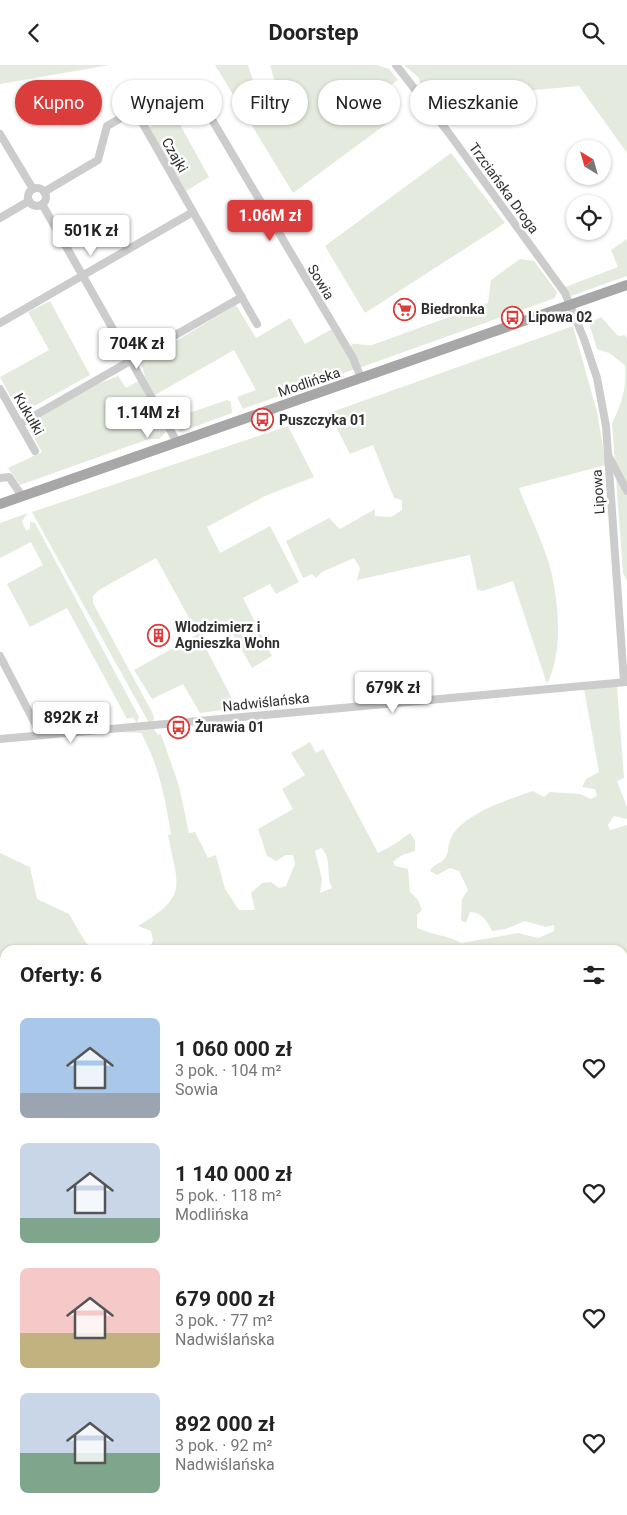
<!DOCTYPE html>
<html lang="pl">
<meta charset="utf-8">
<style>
body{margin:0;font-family:Roboto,sans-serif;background:#f2f2f2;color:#222;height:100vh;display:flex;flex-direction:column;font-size:19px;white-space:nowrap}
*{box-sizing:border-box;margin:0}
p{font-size:16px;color:#767676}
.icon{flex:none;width:28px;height:28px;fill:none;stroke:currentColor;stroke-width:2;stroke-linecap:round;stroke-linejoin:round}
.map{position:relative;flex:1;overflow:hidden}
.side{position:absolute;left:0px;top:880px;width:628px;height:570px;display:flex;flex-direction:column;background:#fff;border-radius:15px 15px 0 0;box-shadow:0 1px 4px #0004}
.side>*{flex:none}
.top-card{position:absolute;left:15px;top:15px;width:598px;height:45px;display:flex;gap:10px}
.needle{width:32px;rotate:323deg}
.controls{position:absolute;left:566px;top:75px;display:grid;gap:10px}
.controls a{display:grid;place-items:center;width:45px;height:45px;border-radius:50%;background:#fff;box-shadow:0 1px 4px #0004;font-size:25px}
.price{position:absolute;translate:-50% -42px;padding:0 11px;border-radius:5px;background:#fff;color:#222;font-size:16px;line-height:32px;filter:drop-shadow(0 1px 2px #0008)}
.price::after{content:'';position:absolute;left:50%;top:30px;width:15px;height:11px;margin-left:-8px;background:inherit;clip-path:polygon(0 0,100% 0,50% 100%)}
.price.active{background:#db3c3c;color:#fff}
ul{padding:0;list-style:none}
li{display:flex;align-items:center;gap:15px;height:125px;padding:0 20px}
li span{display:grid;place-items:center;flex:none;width:140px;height:100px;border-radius:8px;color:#555}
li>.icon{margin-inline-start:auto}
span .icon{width:60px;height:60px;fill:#fffc;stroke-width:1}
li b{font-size:21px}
h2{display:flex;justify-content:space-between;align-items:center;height:60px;padding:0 20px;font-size:21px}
.pill{padding:0 18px;border-radius:22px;background:#fff;box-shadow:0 1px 4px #0004;font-size:18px;line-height:45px}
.pill.active{background:#db3c3c;color:#fff}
header{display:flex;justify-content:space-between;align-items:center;height:65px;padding:0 20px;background:#fff;font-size:22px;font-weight:700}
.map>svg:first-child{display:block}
</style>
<header><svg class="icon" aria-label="back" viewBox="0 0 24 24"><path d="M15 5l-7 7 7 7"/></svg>Doorstep<svg class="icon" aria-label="search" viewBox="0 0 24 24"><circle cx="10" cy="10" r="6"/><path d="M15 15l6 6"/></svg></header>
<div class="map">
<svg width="627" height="1450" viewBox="0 0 627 1450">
<rect width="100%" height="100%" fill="#fff"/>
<g fill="#e4ebde" fill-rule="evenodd">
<polygon points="0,0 110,0 0,19"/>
<polygon points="215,0 248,0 259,34 278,27 270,0 377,0 389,4 398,15 374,33 390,56 293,128"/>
<polygon points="404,0 627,0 627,88 579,21 512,27 511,24 478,25 477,19 422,25 419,13"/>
<polygon points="169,40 209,112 186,126 189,131 187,132 148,63 165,53 161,45"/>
<polygon points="451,88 505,158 365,248 325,181"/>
<polygon points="627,174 627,211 571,231 565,222 618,202 611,185"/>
<path d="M520,194L534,196L557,227L555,233L359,303L350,284L352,279C359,278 364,281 372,280L488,238L491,215Z"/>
<polygon points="50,236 90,310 20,349 0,312 49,285 28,247"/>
<polygon points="236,240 256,273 290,253 305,279 332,264 355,304 243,344 237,332 256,325 234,285 155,330 145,312 141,297"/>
<path d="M601,252L618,271L625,270L627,273V516L623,508L612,358C622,339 627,321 625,300L609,288L597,284L589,258Z"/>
<path d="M573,261L597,347L606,400L519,423C529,450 544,478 551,506C559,539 563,588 547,619L513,516L482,526L477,524L470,490L357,515L360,503L354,493L322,507L316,513L312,509L303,513L286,476L329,453L340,464L375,444V451L391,452L402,445V435L394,433L373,380L350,389L329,348Z"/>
<polygon points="118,311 126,323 138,316 166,367 159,374 149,374 20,420 8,403 42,387 26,359 95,320"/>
<polygon points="227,335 231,337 232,348 180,367 169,353 175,353"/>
<polygon points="288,361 314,412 265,431 207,462 220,488 270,461 299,517 276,529 270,519 243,533 272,591 252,603 226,557 200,572 237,643 200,648 183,619 152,634 134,605 198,569 156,493 99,525 93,531 93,538 153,649 154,655 149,658 32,447"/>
<polygon points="28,448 22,456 26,466 30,464 30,457 35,458 139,652 137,658 133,653 127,654 67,543 30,562 7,519 43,500 31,477 0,493 0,458"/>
<path d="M617,621L624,713L617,716L627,742V754L614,751L608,760L610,765L627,760V1203L625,1214L627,1224V1348H622V885H149L153,875L151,866L138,861C189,830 178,823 168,770L171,769C165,733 159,700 141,668L118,667L153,663L158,670L161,669L179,721L189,768L195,767L208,793L216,790L225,824L239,845H255L251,828L262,818L271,817L279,823L286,821L295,799L293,790H286L276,796L267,791L258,764L293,744L282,724L305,710L291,688L310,677L316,688L323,684L378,788L395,779L410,768L415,775V786L402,790L393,797L395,801L408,804L410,827L418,835L422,845L417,850V863C432,870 448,870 461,878L518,868L538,873L554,866V860L546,862L525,856L506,864L492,866C487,856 482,847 470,847L466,858L461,855L462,834L468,825L459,806L450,803L437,810L430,806C433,799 439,800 444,794C450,788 447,780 451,773C462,749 510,734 533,726L544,732L550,727L580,729L591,734L597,731L595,724L582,722L586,714L599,707L584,624ZM321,783C333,794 325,809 332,823L320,828L322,814L315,786Z"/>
<polygon points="0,788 30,802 37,834 69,849 86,878 94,885 5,885 5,1172 0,1173"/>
<polygon points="5,1205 5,1445 622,1445 623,1383 627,1383 627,1450 0,1450 0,1206"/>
</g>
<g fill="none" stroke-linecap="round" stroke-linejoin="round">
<g stroke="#ccc" stroke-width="8">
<polyline points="396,0 448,67 565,228 584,274 597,313 606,361 624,617"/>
<polyline points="198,31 353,293 361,313"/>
<polyline points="0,69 33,124"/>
<circle cx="37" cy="132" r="9"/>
<polyline points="44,127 98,95 107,61 135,45 257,259"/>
<polyline points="42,139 177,377"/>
<polyline points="0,153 29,136"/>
<polyline points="0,258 193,147"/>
<polyline points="0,324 35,386"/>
<polyline points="20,359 242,232"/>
<polyline points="608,390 627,426"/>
<polyline points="0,413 9,412 22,431"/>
<polyline points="0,591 41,670"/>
<polyline points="0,674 627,617"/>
</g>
<polyline stroke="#a7a7a7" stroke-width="10" points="0,439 627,220"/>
</g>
<defs>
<symbol id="supermarket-ring" viewBox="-11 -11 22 22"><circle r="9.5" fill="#fff" stroke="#db3c3c" stroke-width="1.5"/><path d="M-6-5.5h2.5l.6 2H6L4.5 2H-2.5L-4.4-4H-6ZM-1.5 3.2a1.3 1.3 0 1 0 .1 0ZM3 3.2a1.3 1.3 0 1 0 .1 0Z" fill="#db3c3c"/></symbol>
<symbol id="bus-ring" viewBox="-11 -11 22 22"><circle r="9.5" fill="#fff" stroke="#db3c3c" stroke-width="1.5"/><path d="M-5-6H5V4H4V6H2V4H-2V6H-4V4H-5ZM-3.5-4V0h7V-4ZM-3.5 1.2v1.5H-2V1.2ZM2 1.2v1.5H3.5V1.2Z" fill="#db3c3c"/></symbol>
<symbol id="building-ring" viewBox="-11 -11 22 22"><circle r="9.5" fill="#fff" stroke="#db3c3c" stroke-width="1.5"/><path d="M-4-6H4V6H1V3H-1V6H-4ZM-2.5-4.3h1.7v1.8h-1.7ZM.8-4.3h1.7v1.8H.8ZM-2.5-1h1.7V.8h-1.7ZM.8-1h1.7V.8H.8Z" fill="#db3c3c"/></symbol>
</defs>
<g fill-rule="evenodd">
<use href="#supermarket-ring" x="392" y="232" width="25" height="25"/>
<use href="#bus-ring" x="500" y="240" width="25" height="25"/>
<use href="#bus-ring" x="250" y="342" width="25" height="25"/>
<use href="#building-ring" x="146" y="558" width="25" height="25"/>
<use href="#bus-ring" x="166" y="650" width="25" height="25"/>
</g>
<g text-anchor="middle" stroke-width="5" stroke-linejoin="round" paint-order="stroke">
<g font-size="14" fill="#2f2f2f" stroke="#fff">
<text transform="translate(175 90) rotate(60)" y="5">Czajki</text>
<text transform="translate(504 123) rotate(54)" y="5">Trzciańska Droga</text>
<text transform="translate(321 217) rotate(59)" y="5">Sowia</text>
<text transform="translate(309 317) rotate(-19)" y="5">Modlińska</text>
<text transform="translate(29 349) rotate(60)" y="5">Kukułki</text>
<text transform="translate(598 427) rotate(-94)" y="5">Lipowa</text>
<text transform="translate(266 637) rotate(-6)" y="5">Nadwiślańska</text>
</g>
<g font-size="14" font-weight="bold" fill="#2f2f2f" stroke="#fff" text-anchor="start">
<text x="421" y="249">Biedronka</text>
<text x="528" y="257">Lipowa 02</text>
<text x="279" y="360">Puszczyka 01</text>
<text x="175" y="567">Wlodzimierz i<tspan x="175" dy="16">Agnieszka Wohn</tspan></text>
<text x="195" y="667">Żurawia 01</text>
</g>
</g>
</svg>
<div class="controls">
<a><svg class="needle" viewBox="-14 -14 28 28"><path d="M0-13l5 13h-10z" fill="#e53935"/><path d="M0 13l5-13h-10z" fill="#767676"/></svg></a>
<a><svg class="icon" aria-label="locate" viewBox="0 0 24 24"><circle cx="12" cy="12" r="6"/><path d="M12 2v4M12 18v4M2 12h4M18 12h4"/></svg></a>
</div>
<b class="price active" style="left:270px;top:177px">1.06M zł</b>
<b class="price" style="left:91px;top:192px">501K zł</b>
<b class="price" style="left:137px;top:305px">704K zł</b>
<b class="price" style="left:148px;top:374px">1.14M zł</b>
<b class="price" style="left:393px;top:649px">679K zł</b>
<b class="price" style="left:71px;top:679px">892K zł</b>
<div class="top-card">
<a class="pill active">Kupno</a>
<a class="pill">Wynajem</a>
<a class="pill">Filtry</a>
<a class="pill">Nowe</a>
<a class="pill">Mieszkanie</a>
</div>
<section class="side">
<h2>Oferty: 6<svg class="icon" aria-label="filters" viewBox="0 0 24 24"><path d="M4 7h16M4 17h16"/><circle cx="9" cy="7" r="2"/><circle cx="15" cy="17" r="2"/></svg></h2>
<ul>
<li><span style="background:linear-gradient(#a9c7e8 75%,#9aa5b1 0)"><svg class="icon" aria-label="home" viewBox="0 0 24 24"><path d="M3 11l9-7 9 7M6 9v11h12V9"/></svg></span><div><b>1 060 000 zł</b><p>3 pok. · 104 m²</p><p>Sowia</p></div><svg class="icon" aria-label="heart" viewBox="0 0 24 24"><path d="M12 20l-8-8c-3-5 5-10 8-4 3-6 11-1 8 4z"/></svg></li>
<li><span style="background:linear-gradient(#c9d6e8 75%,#7fa58c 0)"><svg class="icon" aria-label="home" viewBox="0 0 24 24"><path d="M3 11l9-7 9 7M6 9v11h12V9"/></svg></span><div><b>1 140 000 zł</b><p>5 pok. · 118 m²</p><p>Modlińska</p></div><svg class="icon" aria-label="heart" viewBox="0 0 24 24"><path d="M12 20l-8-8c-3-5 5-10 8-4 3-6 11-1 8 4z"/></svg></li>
<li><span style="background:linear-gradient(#f6c9c9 65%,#c2b280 0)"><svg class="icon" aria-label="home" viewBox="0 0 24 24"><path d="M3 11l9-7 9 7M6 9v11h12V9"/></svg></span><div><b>679 000 zł</b><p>3 pok. · 77 m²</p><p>Nadwiślańska</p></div><svg class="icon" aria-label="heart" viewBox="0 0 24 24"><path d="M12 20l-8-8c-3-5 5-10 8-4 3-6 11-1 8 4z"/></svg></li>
<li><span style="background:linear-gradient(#c9d6e8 60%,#7fa58c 0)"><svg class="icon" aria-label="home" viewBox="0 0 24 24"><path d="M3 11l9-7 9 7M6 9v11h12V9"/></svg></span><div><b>892 000 zł</b><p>3 pok. · 92 m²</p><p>Nadwiślańska</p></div><svg class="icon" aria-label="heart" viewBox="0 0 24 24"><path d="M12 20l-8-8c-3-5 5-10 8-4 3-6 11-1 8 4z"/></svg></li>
</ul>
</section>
</div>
